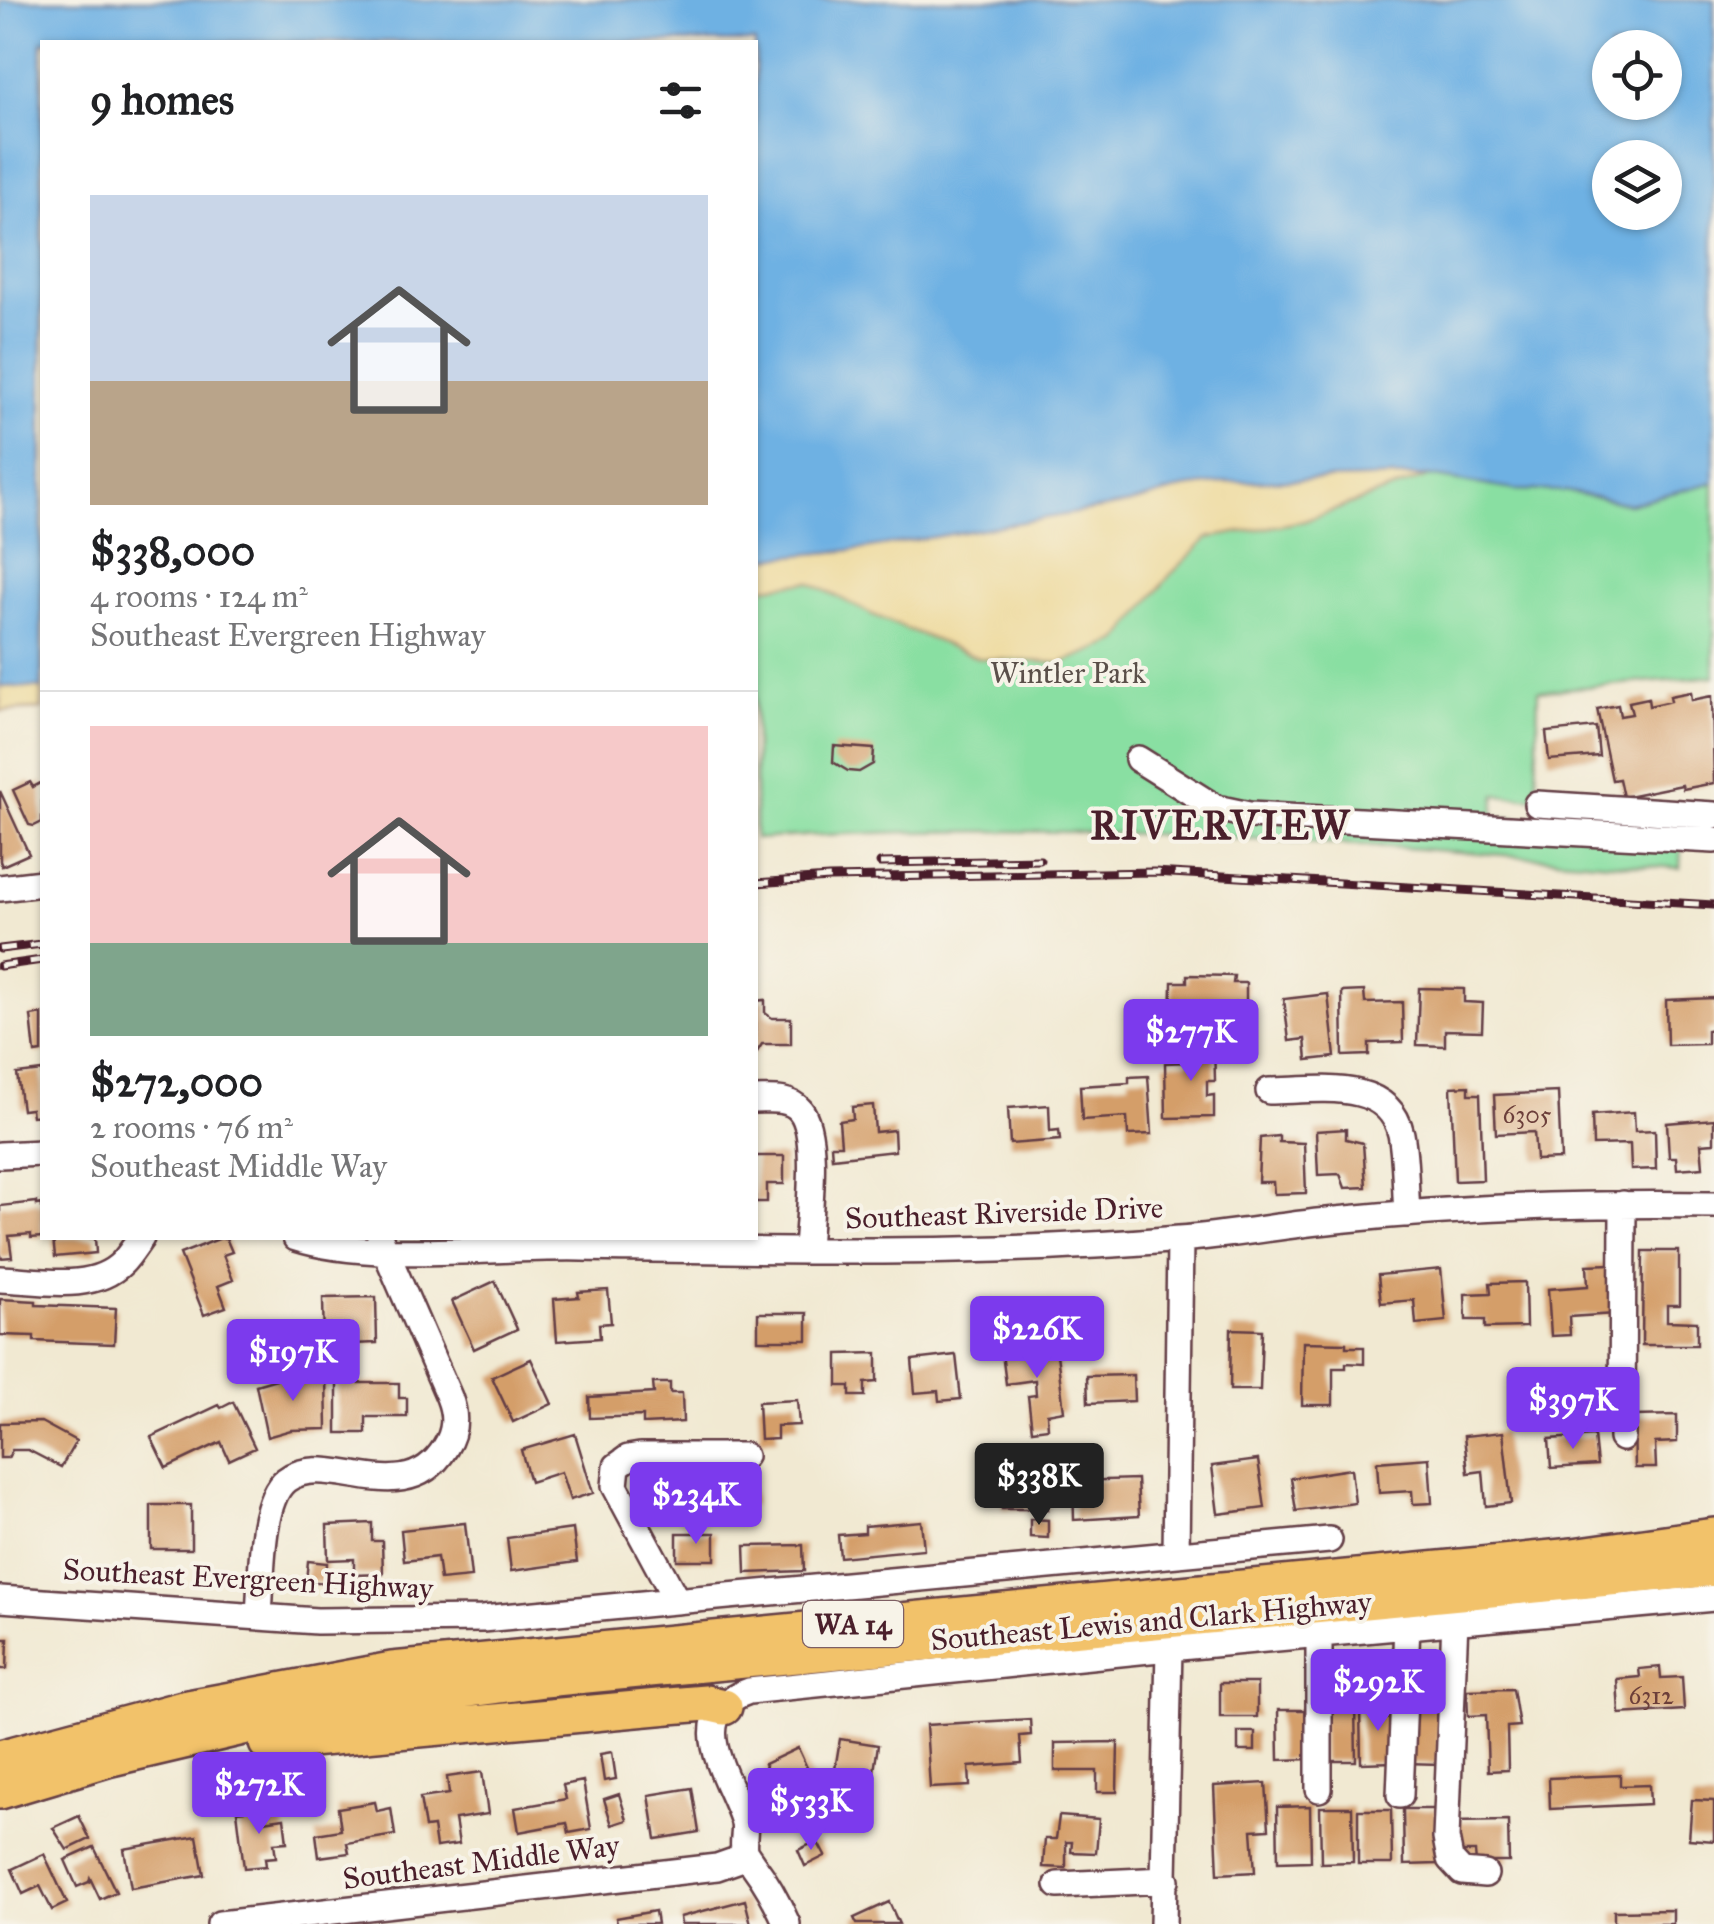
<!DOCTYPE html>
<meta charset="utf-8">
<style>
body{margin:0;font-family:"IM FELL Great Primer",serif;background:#f2f2f2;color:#202124;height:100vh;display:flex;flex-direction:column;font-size:38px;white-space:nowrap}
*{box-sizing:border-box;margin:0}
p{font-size:32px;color:#757577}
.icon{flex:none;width:55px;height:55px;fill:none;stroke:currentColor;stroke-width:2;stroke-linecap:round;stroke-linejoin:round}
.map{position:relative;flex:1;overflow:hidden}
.side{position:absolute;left:40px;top:40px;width:718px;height:1200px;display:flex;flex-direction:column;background:#fff;border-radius:0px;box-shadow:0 2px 8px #0004}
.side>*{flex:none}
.controls{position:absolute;left:1592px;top:30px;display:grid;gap:20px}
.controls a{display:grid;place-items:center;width:90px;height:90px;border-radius:50%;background:#fff;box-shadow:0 2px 8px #0004;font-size:50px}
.price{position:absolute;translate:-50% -85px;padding:0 22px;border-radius:10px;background:#7c3aed;color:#fff;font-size:32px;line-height:65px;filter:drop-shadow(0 2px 5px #0008)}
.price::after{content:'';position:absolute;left:50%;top:60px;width:30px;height:22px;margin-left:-15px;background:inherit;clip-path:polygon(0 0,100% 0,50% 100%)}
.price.active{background:#222;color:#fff}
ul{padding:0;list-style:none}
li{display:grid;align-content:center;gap:20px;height:530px;padding:0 50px}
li+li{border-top:2px solid #e0e0e0}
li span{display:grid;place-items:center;height:310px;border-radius:0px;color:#555}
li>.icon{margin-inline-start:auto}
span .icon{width:180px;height:180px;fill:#fffc;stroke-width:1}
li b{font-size:42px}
h2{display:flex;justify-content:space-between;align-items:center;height:120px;padding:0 50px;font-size:42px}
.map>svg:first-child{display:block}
.green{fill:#89dfa2;stroke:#6a7f66;stroke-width:2.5}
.sand{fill:#eeda9e;stroke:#9c7c64;stroke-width:2.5}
.water{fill:#6eb1e3;stroke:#5c6887;stroke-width:2.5;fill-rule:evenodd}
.building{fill:#d49e69}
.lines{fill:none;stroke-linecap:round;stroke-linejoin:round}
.minor-casing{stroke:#633d44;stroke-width:30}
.highway-casing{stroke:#633d44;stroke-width:40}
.minor{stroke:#fff;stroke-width:25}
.highway{stroke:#f2c26a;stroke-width:35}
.rail-casing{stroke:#4a1f2b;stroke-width:9}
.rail{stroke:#f7f3e8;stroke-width:5;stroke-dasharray:15;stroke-linecap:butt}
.labels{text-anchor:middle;stroke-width:8;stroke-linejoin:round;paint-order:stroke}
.number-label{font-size:25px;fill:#6c3f3a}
.shield{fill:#f7f3e8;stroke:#7e5f64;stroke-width:2.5}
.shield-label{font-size:28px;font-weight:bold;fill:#4a1f2b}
.park-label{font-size:30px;fill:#5a4f49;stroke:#f7f3e8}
.street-label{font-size:30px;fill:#4a1f2b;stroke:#f7f3e8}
.district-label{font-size:40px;font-weight:bold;letter-spacing:2.5px;fill:#4a1f2b;stroke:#f7f3e8}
</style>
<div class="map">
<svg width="1714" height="1924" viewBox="0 0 1714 1924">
<rect width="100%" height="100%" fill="#f7f3e8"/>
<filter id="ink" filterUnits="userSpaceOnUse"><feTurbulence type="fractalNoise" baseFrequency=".01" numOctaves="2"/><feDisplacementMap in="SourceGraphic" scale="20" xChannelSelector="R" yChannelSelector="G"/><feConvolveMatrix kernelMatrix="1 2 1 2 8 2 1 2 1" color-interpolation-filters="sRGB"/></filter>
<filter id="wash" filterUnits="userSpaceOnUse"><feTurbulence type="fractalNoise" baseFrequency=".0048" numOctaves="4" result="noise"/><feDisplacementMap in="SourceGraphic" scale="40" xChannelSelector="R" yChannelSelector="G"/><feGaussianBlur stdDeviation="2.25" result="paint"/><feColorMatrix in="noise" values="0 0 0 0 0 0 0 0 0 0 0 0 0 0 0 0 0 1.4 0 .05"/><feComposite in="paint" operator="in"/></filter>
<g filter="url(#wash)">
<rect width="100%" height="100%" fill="#f1e9d2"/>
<path class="green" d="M1429 476 1515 490 1565 491 1629 504 1714 482V676L1538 691 1536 798 1496 795 1493 817 1682 829 1680 868C1371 846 1064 817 755 839V559L863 549 1304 521Z"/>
<path class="sand" d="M1429 476 1304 521 1208 538 1170 575 1118 641 1061 663 978 658 873 615 809 582 755 588V559L863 549 1128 504 1183 488 1229 482Z
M0 686 42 688V709L0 711Z"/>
<path class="water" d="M0 0H1714V482L1629 504 1565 491 1515 490 1429 476 1229 482 1183 488 1128 504 863 549 755 559V42H42V688L0 686ZM1610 48H1665V102H1610ZM1610 158H1665V212H1610Z"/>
<g id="blocks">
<path class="building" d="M1691 692 1692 700 1712 696 1714 783 1683 789 1682 785 1623 797 1619 779 1612 780 1597 709 1618 705 1620 716 1632 714 1629 702 1648 698 1649 706 1671 701 1670 696Z
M1596 727 1599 756 1549 760 1546 732Z
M834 746 874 749 873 764 859 772 848 771 833 762Z
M30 782 33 787 42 782V822L34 826 29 825 13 790Z
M0 791 29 854 2 866 0 861Z
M1187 975 1234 976 1233 983H1246V1003H1236V1013H1205V1031L1171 1030 1172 982H1187Z
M1419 988 1464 989V1002L1483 1003 1482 1031 1445 1030V1046L1417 1045Z
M1364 991 1365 1003 1402 1002 1403 1042 1369 1043V1055L1343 1056 1342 992Z
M1328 994 1335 1057 1307 1060 1305 1039 1289 1041 1284 999Z
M1714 998V1029L1707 1030V1044L1667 1045 1666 1000Z
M765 1000V1013L772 1018H791V1044H762L755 1055V1001Z
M42 1014V1052L35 1053 31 1016Z
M1214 1043 1215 1081H1207V1096L1214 1095V1117L1166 1118 1165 1063 1190 1062V1044Z
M42 1071V1115L32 1116 31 1109 22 1110 17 1074Z
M1148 1076 1152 1134 1128 1135 1127 1117 1082 1120 1080 1086 1129 1083V1077Z
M1469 1086V1094H1480L1483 1180 1455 1181 1451 1087Z
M1558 1092 1561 1159 1536 1160 1534 1132 1496 1134 1494 1095Z
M873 1105 875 1132 894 1130 895 1151 832 1158 831 1145H841L839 1121 853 1119 852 1107Z
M1049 1105 1050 1131 1059 1130 1060 1140 1010 1144 1008 1108Z
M1634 1112 1635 1131 1655 1130 1656 1169 1631 1170 1630 1144 1593 1145 1592 1115Z
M1714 1119V1143L1701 1144 1703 1167 1677 1169 1676 1157H1669L1667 1123Z
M1346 1129V1139L1363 1143 1366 1187 1345 1188 1340 1174 1318 1175 1316 1131Z
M1279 1136V1142L1304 1143 1306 1193 1274 1194 1273 1182H1258L1260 1138Z
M755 1156H784V1184H767V1202H755Z
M37 1202V1205L42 1204V1237L31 1238V1234L9 1236 12 1257 0 1258V1206Z
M53 1238H95L96 1253 55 1257Z
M221 1238H226L232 1252 223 1255 233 1280 218 1286 226 1307 204 1315 180 1254Z
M1643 1251H1679V1305H1667V1321L1697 1322V1345H1642Z
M1611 1264 1615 1314 1569 1317 1570 1335 1551 1336 1548 1289 1588 1286 1587 1265Z
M1441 1269 1446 1321 1416 1324 1414 1300 1381 1303 1378 1275Z
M495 1281 517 1329 474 1349 452 1301Z
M1525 1282 1526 1327 1485 1328V1320H1466L1465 1294 1491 1293 1490 1283Z
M608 1290 611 1323 599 1324 600 1338 557 1341 554 1299 579 1297 578 1292Z
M376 1297 377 1343 324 1345 323 1298Z
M0 1299 36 1301V1305L116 1308 114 1344 34 1341V1336L0 1335Z
M758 1313H807V1340H758Z
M1231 1329 1262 1330 1260 1390H1230Z
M1303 1342 1346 1343V1347H1364V1364L1346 1363V1368H1333V1405H1302Z
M1056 1346 1064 1411 1047 1414 1048 1428 1032 1430 1028 1396 1036 1395 1035 1380 1006 1384 1002 1353Z
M877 1353V1382L865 1383V1396H850V1386H838V1354Z
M956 1355 961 1399 939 1401 938 1391 915 1393 912 1360Z
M531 1359 552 1404 513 1422 492 1377Z
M1133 1375 1134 1401 1088 1403 1087 1376Z
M326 1377 327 1429 291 1430 267 1437 256 1385 280 1378Z
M337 1383H399V1398H407V1417H366V1433H337Z
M653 1383H670V1393H682L683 1422 643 1424V1416L590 1418 589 1397 654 1393Z
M797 1400 799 1425 777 1426V1439L760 1440 758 1402Z
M233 1402 255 1448 229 1460 221 1442 166 1468 151 1437 219 1405 221 1408Z
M1677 1415V1442L1655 1443 1656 1468H1635L1634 1416Z
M41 1422 76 1441 61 1467 28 1450H12L8 1458H0V1423Z
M1503 1432 1511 1503 1486 1506 1483 1471 1468 1473 1464 1436Z
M575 1434 593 1493 570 1500 561 1472 530 1482 521 1450Z
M1594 1436 1597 1465 1551 1468 1549 1439Z
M1429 1458 1432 1503 1413 1504 1412 1491 1379 1493 1377 1462Z
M1258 1460 1265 1508 1218 1514 1212 1466Z
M1351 1469 1355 1503 1296 1511 1291 1478Z
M669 1478 680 1501 657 1512 646 1489Z
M1137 1479 1139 1516 1074 1520 1073 1481Z
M1002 1480H1048V1509H1002Z
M752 1488 754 1505 741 1506 739 1490Z
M151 1505H191V1549H151Z
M1030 1519 1048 1520V1538L1030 1537Z
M921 1521 924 1549 840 1557 838 1535 865 1533V1526Z
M372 1523V1541H382L383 1574 354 1575V1559L328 1560 327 1525Z
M465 1523 471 1577 440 1580 437 1557 404 1561 401 1530Z
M573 1529 577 1562 511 1571 507 1538Z
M677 1533H715V1560H677Z
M803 1545 804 1571 746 1573 745 1546Z
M308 1561 327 1563 326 1583 306 1581Z
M0 1639H8L7 1669H0Z
M1660 1667 1661 1678 1682 1677 1684 1710 1619 1714 1617 1679 1640 1677 1639 1669Z
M1220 1683H1257V1717H1220Z
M1513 1689 1519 1726 1507 1727 1508 1770 1488 1771 1486 1715 1468 1716 1467 1690Z
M1321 1705H1355L1356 1761H1323Z
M1407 1705 1439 1706V1764L1406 1763Z
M1394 1706 1395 1762 1361 1763 1360 1707Z
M1278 1710H1312V1759L1279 1760Z
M1030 1719 1031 1735 1020 1736 1022 1763 969 1767 970 1786 930 1788 926 1725Z
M1238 1732H1255V1751H1238Z
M840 1739 878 1745 868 1811 841 1807 843 1796 831 1794Z
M1118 1742 1117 1792H1097V1771H1055V1743Z
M798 1748 831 1820 816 1827 809 1812 802 1815 794 1798 774 1808 759 1774 767 1770 764 1764Z
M612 1752 616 1779 604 1781 600 1754Z
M482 1772 488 1814 455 1819 459 1844 436 1847 433 1827 425 1828 420 1798 449 1794 447 1777Z
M1620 1775V1786L1649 1785 1650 1804 1550 1809 1549 1778Z
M583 1781 591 1829 569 1833 567 1823 519 1832 515 1808 566 1799 563 1785Z
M1266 1783 1269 1829 1252 1830 1255 1872 1218 1874 1214 1786Z
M692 1788 699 1832 656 1839 649 1795Z
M619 1794 627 1820 612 1825 604 1799Z
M1692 1800 1714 1801V1841L1689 1839Z
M375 1802 377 1811 391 1808 395 1835 347 1843 349 1853 319 1857 316 1834 341 1830 338 1808Z
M1310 1806 1311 1861 1278 1862 1277 1807Z
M1320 1807H1352L1353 1862 1321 1863Z
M262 1808 264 1821 284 1818 287 1842 274 1843 276 1857 265 1858 266 1866 244 1868 237 1811Z
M1403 1809H1437L1438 1864 1404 1865Z
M1358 1810H1391L1392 1864H1358Z
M79 1816 90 1839 67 1850 53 1828Z
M1059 1816 1099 1819 1096 1853 1071 1852 1072 1842H1066V1868L1043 1867 1045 1839H1056Z
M1508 1821 1509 1862H1476L1475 1852H1452V1822Z
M197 1836 204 1875 131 1888 124 1849Z
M817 1841 825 1856 805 1866 798 1850Z
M94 1847 116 1892 100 1899 90 1878 89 1882 77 1887 65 1860Z
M44 1854 67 1903 52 1910 40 1886 23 1894 12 1869Z
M745 1900 751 1924H681L680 1917Z
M889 1902 899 1924H857L854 1918Z
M1673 1910V1924H1614V1911Z
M655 1911 657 1924H617L616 1918Z"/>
</g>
</g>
<g filter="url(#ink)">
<use href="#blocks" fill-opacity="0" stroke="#633d44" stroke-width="2.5"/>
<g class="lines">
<g class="minor-casing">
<path id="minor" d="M1138 759 1216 808 1249 815 1714 840
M1537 804 1714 815
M0 888 42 883
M1269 1091C1313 1091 1388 1076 1401 1134 1406 1160 1405 1188 1407 1214
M755 1100C770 1100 789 1097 800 1110 820 1133 808 1220 807 1251
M0 1155 42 1153
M296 1238C372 1263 498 1246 582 1248 780 1251 981 1256 1179 1239 1231 1235 1284 1225 1336 1220 1462 1207 1588 1203 1714 1205
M0 1279C38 1280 92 1293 122 1263 129 1256 135 1246 141 1238
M1622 1438 1623 1204
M1176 1553 1180 1239
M0 1599 317 1621 482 1619 1329 1540
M677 1601 615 1486 617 1466 628 1458 640 1456H744
M259 1614C262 1581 259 1501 286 1480 327 1448 404 1514 445 1448 456 1431 456 1415 449 1397L380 1238
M1455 1620 1446 1838 1450 1859 1462 1872 1485 1874
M1319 1633V1789
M1400 1795 1407 1625
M1058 1885 1166 1880
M220 1924 717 1867 737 1860 744 1851
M787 1924C777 1901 767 1883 752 1863 750 1860 744 1852 744 1850 742 1839 747 1830 743 1819 729 1777 681 1714 749 1691L1169 1648 1714 1598
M1163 1924 1169 1648"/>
</g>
<g class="highway-casing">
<path id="highway" d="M267 1743 669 1706 706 1703 724 1707
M0 1758 183 1709 392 1670 1573 1556 1714 1536
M0 1791 107 1759 277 1719 402 1698 544 1679 1714 1568"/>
</g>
<use href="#minor" class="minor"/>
<use href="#highway" class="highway"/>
<g class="rail-casing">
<path id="rail" d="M880 863 1040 860
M755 883 829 878 1154 872 1714 905
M0 949 42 944
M0 966 42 960"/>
</g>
<use href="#rail" class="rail"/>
</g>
</g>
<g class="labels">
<g class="number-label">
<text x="1527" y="1123">6305</text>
<text x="1651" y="1704">6312</text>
</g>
<rect class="shield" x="803" y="1601" width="100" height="46" rx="8"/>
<g class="shield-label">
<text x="853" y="1634">WA 14</text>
</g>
<g class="park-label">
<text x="1068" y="683">Wintler Park</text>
</g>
<g class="street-label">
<text transform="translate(1004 1213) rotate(-2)" y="10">Southeast Riverside Drive</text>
<text transform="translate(248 1579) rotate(3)" y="10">Southeast Evergreen Highway</text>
<text transform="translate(1151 1621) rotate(-5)" y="10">Southeast Lewis and Clark Highway</text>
<text transform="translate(481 1862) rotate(-7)" y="10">Southeast Middle Way</text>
</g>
<g class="district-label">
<text x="1221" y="839">RIVERVIEW</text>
</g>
</g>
</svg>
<div class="controls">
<a><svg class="icon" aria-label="locate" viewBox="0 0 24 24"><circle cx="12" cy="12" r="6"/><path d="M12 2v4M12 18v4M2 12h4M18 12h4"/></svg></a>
<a><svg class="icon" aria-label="layers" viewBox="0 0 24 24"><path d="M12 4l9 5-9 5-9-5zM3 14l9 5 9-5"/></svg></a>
</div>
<b class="price" style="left:1191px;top:1084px">$277K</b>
<b class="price" style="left:1037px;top:1381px">$226K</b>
<b class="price" style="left:293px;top:1404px">$197K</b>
<b class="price" style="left:1573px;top:1452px">$397K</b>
<b class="price active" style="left:1039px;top:1528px">$338K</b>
<b class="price" style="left:696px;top:1547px">$234K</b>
<b class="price" style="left:1378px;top:1734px">$292K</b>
<b class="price" style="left:259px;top:1837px">$272K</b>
<b class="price" style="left:811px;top:1853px">$533K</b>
<section class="side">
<h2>9 homes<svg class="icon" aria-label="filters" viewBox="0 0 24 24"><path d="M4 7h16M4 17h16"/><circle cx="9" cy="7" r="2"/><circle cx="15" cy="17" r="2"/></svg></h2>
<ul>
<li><span style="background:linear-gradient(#c9d6e8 60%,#b9a48a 0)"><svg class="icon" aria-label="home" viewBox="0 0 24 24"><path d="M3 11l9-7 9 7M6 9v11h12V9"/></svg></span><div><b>$338,000</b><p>4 rooms · 124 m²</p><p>Southeast Evergreen Highway</p></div></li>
<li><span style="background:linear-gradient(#f6c9c9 70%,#7fa58c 0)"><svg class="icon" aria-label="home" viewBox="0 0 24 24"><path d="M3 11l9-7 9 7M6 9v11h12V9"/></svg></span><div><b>$272,000</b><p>2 rooms · 76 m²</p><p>Southeast Middle Way</p></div></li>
</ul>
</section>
</div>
